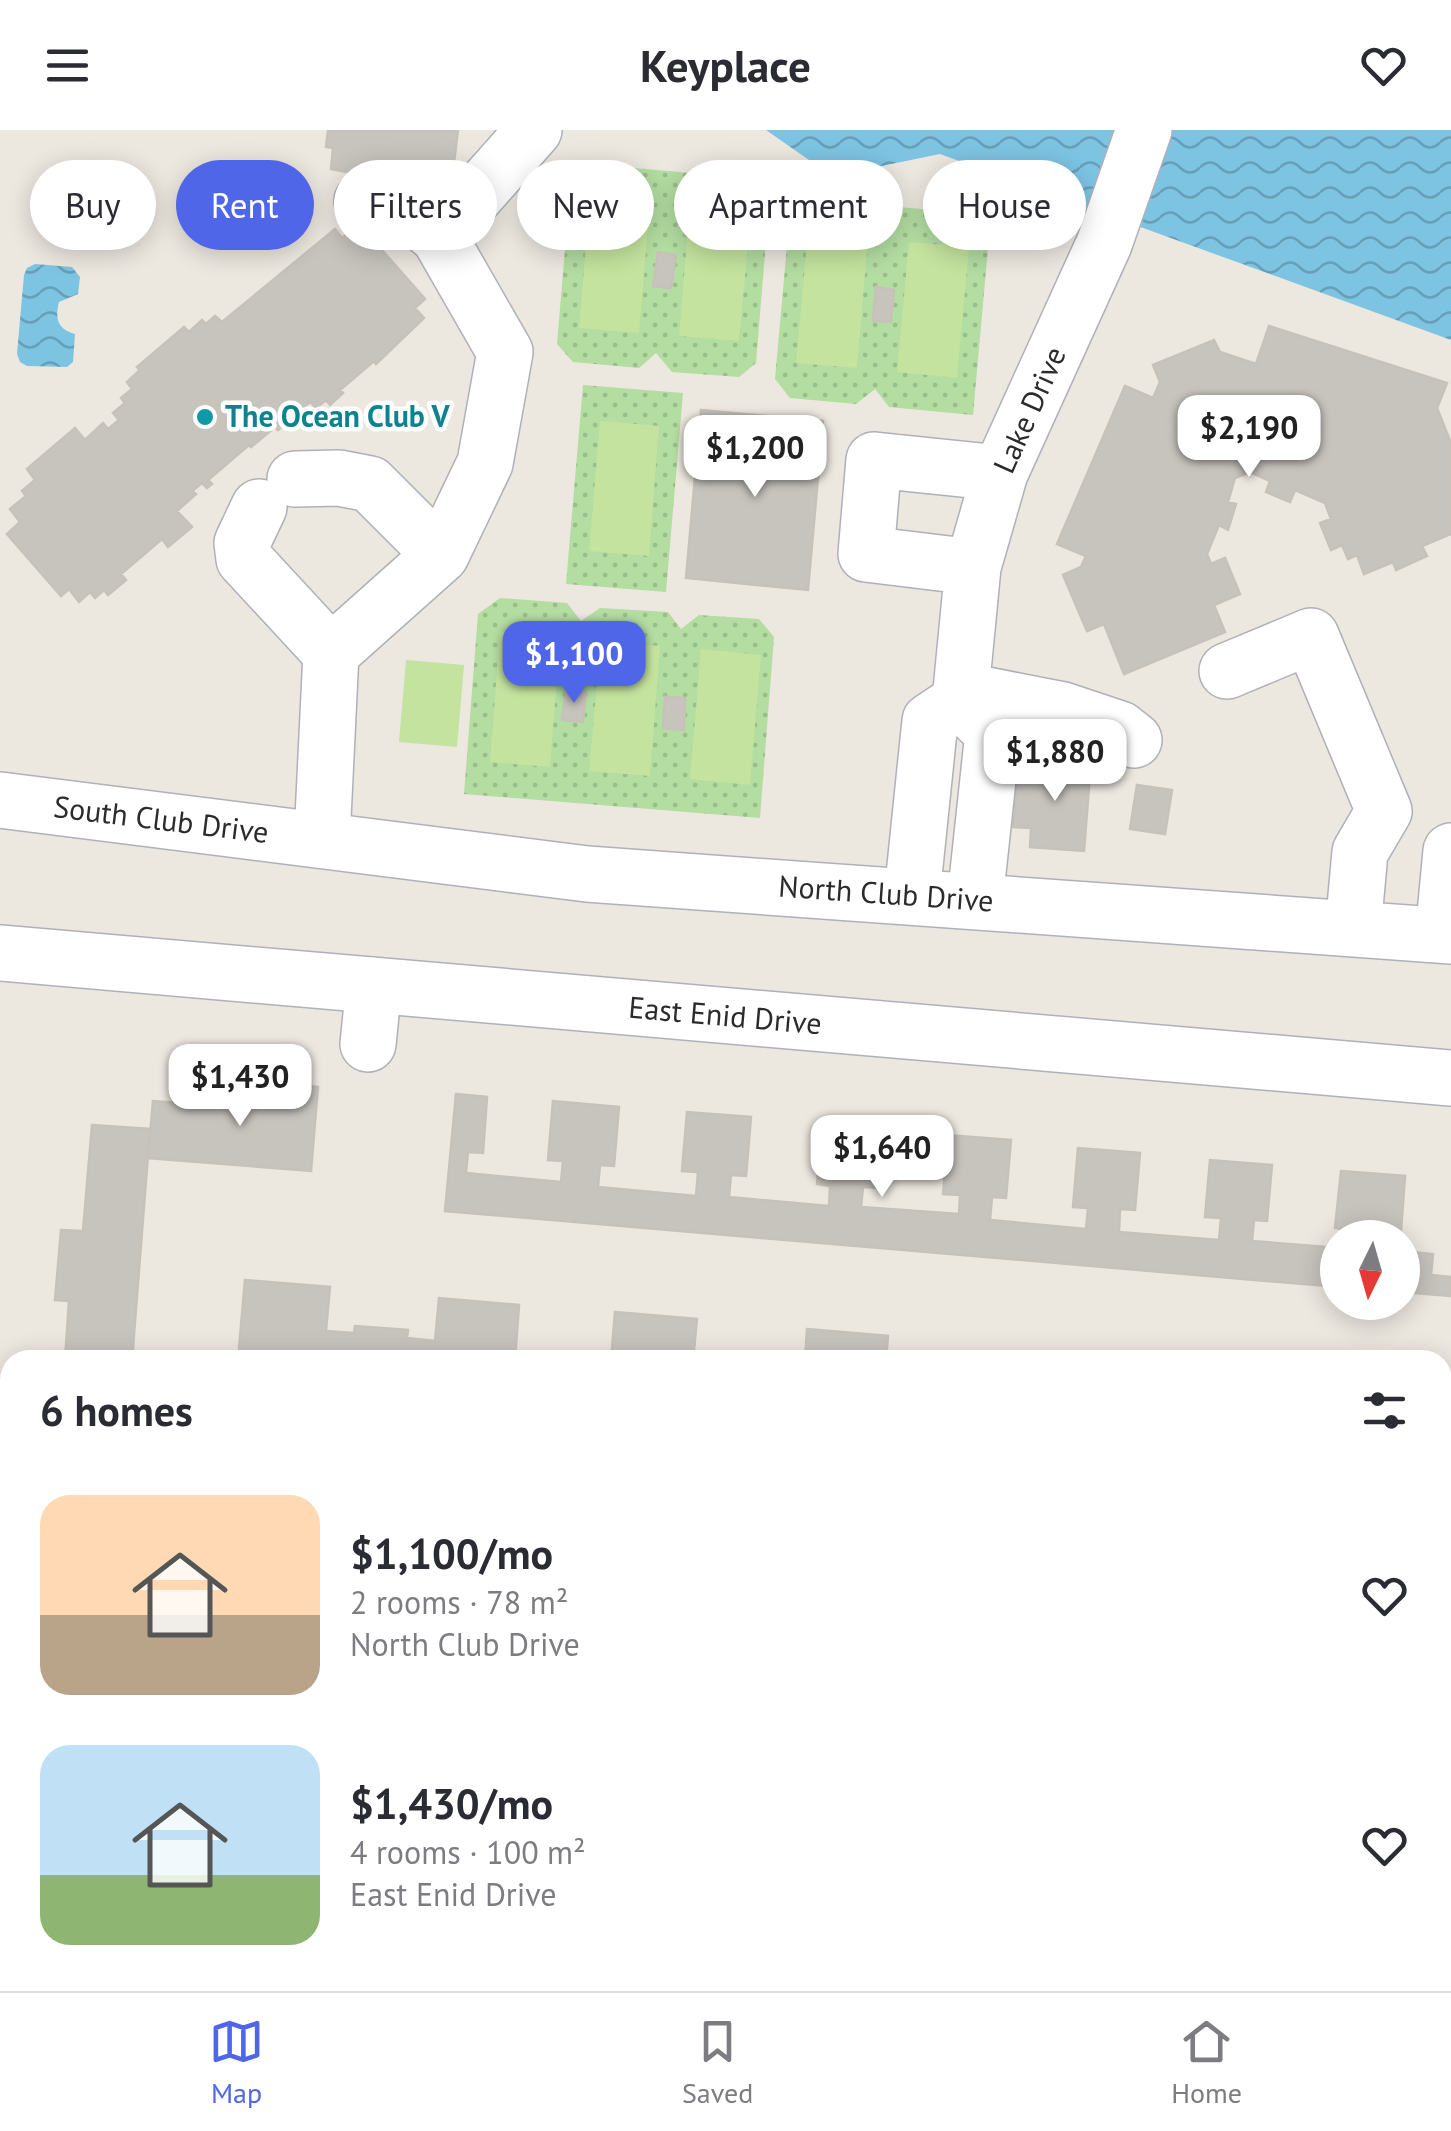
<!DOCTYPE html>
<meta charset="utf-8">
<style>
body{margin:0;font-family:"PT Sans",sans-serif;background:#f2f2f3;color:#2b2b33;height:100vh;display:flex;flex-direction:column;font-size:38px;white-space:nowrap}
*{box-sizing:border-box;margin:0}
p{font-size:32px;color:#7c7c81}
.icon{flex:none;width:55px;height:55px;fill:none;stroke:currentColor;stroke-width:2;stroke-linecap:round;stroke-linejoin:round}
.map{position:relative;flex:1;overflow:hidden}
.side{position:absolute;left:0px;top:1220px;width:1452px;height:642px;display:flex;flex-direction:column;background:#fff;border-radius:30px 30px 0 0;box-shadow:0 5px 25px #0003}
.side>*{flex:none}
.guide{position:absolute;left:30px;top:30px;width:1392px;height:90px;display:flex;gap:20px}
.needle{width:65px;rotate:185deg}
.controls{position:absolute;left:1320px;top:1090px;display:grid;gap:20px}
.controls a{display:grid;place-items:center;width:100px;height:100px;border-radius:50%;background:#fff;box-shadow:0 5px 25px #0003;font-size:50px}
.price{position:absolute;translate:-50% -85px;padding:0 22px;border-radius:20px;background:#fff;color:#222;font-size:32px;line-height:65px;filter:drop-shadow(0 2px 5px #0008)}
.price::after{content:'';position:absolute;left:50%;top:60px;width:30px;height:22px;margin-left:-15px;background:inherit;clip-path:polygon(0 0,100% 0,50% 100%)}
.price.selected{background:#5066e8;color:#fff}
ul{padding:0;list-style:none}
li{display:flex;align-items:center;gap:30px;height:250px;padding:0 40px}
li span{display:grid;place-items:center;flex:none;width:280px;height:200px;border-radius:30px;color:#555}
li>.icon{margin-inline-start:auto}
span .icon{width:120px;height:120px;fill:#fffc;stroke-width:1}
li b{font-size:42px}
h2{display:flex;justify-content:space-between;align-items:center;height:120px;padding:0 40px;font-size:42px}
.pill{padding:0 35px;border-radius:45px;background:#fff;box-shadow:0 5px 25px #0003;font-size:35px;line-height:90px}
.pill.selected{background:#5066e8;color:#fff}
header{display:flex;justify-content:space-between;align-items:center;height:130px;padding:0 40px;background:#fff;font-size:45px;font-weight:800}
.tab-bar{display:flex;justify-content:space-around;align-items:center;height:140px;border-top:2px solid #e1e1e2;background:#fff;font-size:28px;color:#7c7c81}
.tab-bar a{display:grid;justify-items:center;gap:5px}
.tab-bar .selected{color:#5066e8}
.map>svg:first-child{display:block}
.park{fill:url(#park-dots)}
.pitch{fill:#c3e39e}
.water{fill:url(#water-waves)}
.building{fill:#c7c4be;stroke:#c7c2b9;stroke-width:2.5}
.lines{fill:none;stroke-linecap:round;stroke-linejoin:round}
.minor-casing{stroke:#afb1ba;stroke-width:58}
.minor{stroke:#fff;stroke-width:55}
.culture-dot{fill:#0f9aa8;stroke:#fff;stroke-width:4}
.labels{text-anchor:middle;stroke-width:9;stroke-linejoin:round;paint-order:stroke}
.street-label{font-size:30px;fill:#2b2b2b;stroke:#fff}
.culture-label{font-size:30px;font-weight:bold;fill:#0d838f;stroke:#fff;text-anchor:start}
</style>
<header><svg class="icon" aria-label="menu" viewBox="0 0 24 24"><path d="M4 6h16M4 12h16M4 18h16"/></svg>Keyplace<svg class="icon" aria-label="heart" viewBox="0 0 24 24"><path d="M12 20l-8-8c-3-5 5-10 8-4 3-6 11-1 8 4z"/></svg></header>
<div class="map">
<svg width="1451" height="1861" viewBox="0 0 1451 1861">
<defs>
<pattern id="park-dots" width="8" height="8" patternUnits="userSpaceOnUse" patternTransform="scale(2.5)"><rect width="8" height="8" fill="#b3dda1"/><path d="M2 2h.1M6 6h.1" fill="none" stroke="#9abe8b" stroke-width="1.8" stroke-linecap="round"/></pattern>
<pattern id="water-waves" width="16" height="10" patternUnits="userSpaceOnUse" patternTransform="scale(2.5)"><rect width="16" height="10" fill="#7dc4e3"/><path d="M0 5q4-4 8 0t8 0" fill="none" stroke="#679fb8"/></pattern>
</defs>
<rect width="100%" height="100%" fill="#ece7df"/>
<path class="park" d="M589 34 771 50 756 233 739 247 672 242 656 223 639 238 573 232 557 214 571 48Z
M807 69 991 85 973 285 889 277 875 259 856 274 790 268 775 249 790 82Z
M583 255 683 263 666 462 566 454Z
M500 468 567 473 581 491 600 478 668 482 681 499 699 485 759 489 774 507 760 688 464 664 478 484Z"/>
<path class="pitch" d="M590 68 650 73 639 203 579 198Z
M690 76 751 82 739 211 679 206Z
M808 102 868 108 857 238 796 233Z
M909 112 969 117 957 248 897 242Z
M600 291 659 296 649 426 589 421Z
M500 502 560 507 550 637 490 632Z
M601 511 660 516 650 646 589 641Z
M701 519 761 525 750 655 690 649Z
M406 530 464 535 457 617 399 612Z"/>
<path class="water" d="M766 0H1451V210L940 24 862 40 809 30Z
M35 134 72 137 80 147 78 164 59 172C55 189 57 199 75 204L73 232 67 237 27 236 20 232 17 224 24 145 27 138Z"/>
<path class="building" d="M328 0H458L453 41H447L446 54 428 53V60L368 54V46L331 39 333 18 326 17Z
M354 98 369 115 374 111 425 169 415 178 424 188 376 234 374 231 340 260 343 263 330 275 326 270 316 278 310 272 278 300 275 297 251 317 249 315 208 350 212 354 207 358 202 353 192 361 196 364 177 381 192 397 168 417 162 409 121 444 126 450 108 465 104 460 95 468 90 462 79 472 69 459 61 466 7 404 20 392 10 379 26 366 22 361 35 350 27 339 75 298 85 310 103 293 108 299 119 290 113 283 125 273 121 268 132 259 127 252 140 240 137 237 184 197 189 202 202 190 206 194 215 186 222 192 335 99 342 108Z
M658 122 676 125 671 158 653 156Z
M876 157 894 160 891 192 873 191Z
M1269 196 1447 253 1437 278 1451 313V404L1422 416 1427 426 1396 440 1393 432 1364 444 1357 425 1348 429 1342 415 1331 420 1320 393 1331 389 1325 373 1295 360 1290 372 1266 362 1270 351 1250 342 1235 348 1228 372 1236 374 1228 400 1219 395 1207 424 1211 434 1225 428 1240 464 1214 475 1225 502 1124 544 1104 494 1087 501 1063 445 1081 437 1086 426 1057 414 1125 256 1153 268 1160 252 1153 235 1214 210 1220 222 1256 234Z
M701 280 823 291 808 460 686 448Z
M566 560 586 561 583 592 562 590Z
M665 567 685 568 684 600 663 598Z
M1036 628 1091 632 1084 721 1030 717 1031 698 1013 697 1018 645 1034 646Z
M1137 655 1172 660 1165 704 1130 699Z
M242 951 318 957 311 1041 148 1028 153 971 240 977Z
M456 964 487 967 483 1023 468 1022 466 1043 561 1052 563 1031 548 1030 553 971 619 977 614 1036 600 1035 598 1057 696 1066 698 1042 682 1041 687 982 751 987 746 1046 731 1045 729 1067 829 1076 830 1056 817 1054 822 995 884 1000 879 1058 863 1057 861 1077 959 1084 960 1065 943 1064 948 1005 1011 1010 1006 1068 992 1067 990 1090 1086 1099 1088 1078 1073 1077 1078 1018 1140 1023 1135 1080 1120 1079 1119 1102 1219 1110 1221 1088 1205 1087 1210 1030 1272 1035 1267 1091 1254 1090 1252 1111 1338 1118V1157L445 1081Z
M92 995 150 999 132 1230H65L69 1171 55 1170 61 1100 83 1101Z
M1341 1041 1405 1046 1401 1101 1385 1099 1384 1108H1347L1348 1100 1335 1098Z
M1402 1121 1433 1124 1431 1145 1451 1147V1166L1402 1162Z
M245 1150 330 1157 326 1201 354 1203 355 1196 408 1200 407 1208 435 1211 439 1168 519 1175 515 1230H238Z
M615 1182 697 1189 693 1230H611Z
M807 1199 888 1206 886 1230H805Z
M1442 1323 1449 1324 1445 1393H1442Z
M1442 1556 1451 1557V1646L1442 1645Z
M321 1852H362L361 1861 320 1860Z
M501 1852H687V1861H500Z
M754 1852H819V1855L872 1860 873 1852H938L937 1861H753Z
M1015 1852H1315L1376 1858V1852H1437V1861H1015Z"/>
<g class="lines">
<g class="minor-casing">
<path id="minor" d="M362 71 413 85 439 107
M295 349 339 348 370 354 441 425
M259 377 242 413 244 429 331 523
M973 437 866 424 874 330 1000 343
M1227 541 1311 506 1384 681 1360 722 1353 799
M961 560 1063 580 1120 599 1134 610
M960 571 973 437 1000 343 1104 114 1144 0
M960 571 993 603 975 770
M0 670 587 744 1451 806
M322 709 331 523 441 425 485 333 505 222 439 107 534 0
M912 765 930 591 960 571
M1443 805 1451 721
M0 823 1451 948
M368 914 374 855
M0 1354 10 1355
M1442 1477 1451 1478
M52 1861 53 1854
M487 1861V1852
M711 1861 712 1852
M996 1861 997 1852"/>
</g>
<use href="#minor" class="minor"/>
</g>
<circle class="culture-dot" cx="205" cy="287" r="10"/>
<g class="labels">
<g class="street-label">
<text transform="translate(1030 280) rotate(-66)" y="10">Lake Drive</text>
<text transform="translate(161 690) rotate(7)" y="10">South Club Drive</text>
<text transform="translate(886 764) rotate(4)" y="10">North Club Drive</text>
<text transform="translate(725 886) rotate(5)" y="10">East Enid Drive</text>
</g>
<g class="culture-label">
<text x="225" y="297">The Ocean Club V</text>
</g>
</g>
</svg>
<div class="controls">
<a><svg class="needle" viewBox="-14 -14 28 28"><path d="M0-13l5 13h-10z" fill="#e53935"/><path d="M0 13l5-13h-10z" fill="#7c7c81"/></svg></a>
</div>
<b class="price" style="left:1249px;top:350px">$2,190</b>
<b class="price" style="left:755px;top:370px">$1,200</b>
<b class="price selected" style="left:574px;top:576px">$1,100</b>
<b class="price" style="left:1055px;top:674px">$1,880</b>
<b class="price" style="left:240px;top:999px">$1,430</b>
<b class="price" style="left:882px;top:1070px">$1,640</b>
<div class="guide">
<a class="pill">Buy</a>
<a class="pill selected">Rent</a>
<a class="pill">Filters</a>
<a class="pill">New</a>
<a class="pill">Apartment</a>
<a class="pill">House</a>
</div>
<section class="side">
<h2>6 homes<svg class="icon" aria-label="filters" viewBox="0 0 24 24"><path d="M4 7h16M4 17h16"/><circle cx="9" cy="7" r="2"/><circle cx="15" cy="17" r="2"/></svg></h2>
<ul>
<li><span style="background:linear-gradient(#ffd9b3 60%,#b9a48a 0)"><svg class="icon" aria-label="home" viewBox="0 0 24 24"><path d="M3 11l9-7 9 7M6 9v11h12V9"/></svg></span><div><b>$1,100/mo</b><p>2 rooms · 78 m²</p><p>North Club Drive</p></div><svg class="icon" aria-label="heart" viewBox="0 0 24 24"><path d="M12 20l-8-8c-3-5 5-10 8-4 3-6 11-1 8 4z"/></svg></li>
<li><span style="background:linear-gradient(#bfe0f5 65%,#8fb573 0)"><svg class="icon" aria-label="home" viewBox="0 0 24 24"><path d="M3 11l9-7 9 7M6 9v11h12V9"/></svg></span><div><b>$1,430/mo</b><p>4 rooms · 100 m²</p><p>East Enid Drive</p></div><svg class="icon" aria-label="heart" viewBox="0 0 24 24"><path d="M12 20l-8-8c-3-5 5-10 8-4 3-6 11-1 8 4z"/></svg></li>
</ul>
</section>
</div>
<nav class="tab-bar">
<a class="selected"><svg class="icon" aria-label="map" viewBox="0 0 24 24"><path d="M3 6l6-2 6 2 6-2v14l-6 2-6-2-6 2zM9 4v14M15 6v14"/></svg>Map</a>
<a><svg class="icon" aria-label="saved" viewBox="0 0 24 24"><path d="M7 4h10v16l-5-4-5 4z"/></svg>Saved</a>
<a><svg class="icon" aria-label="home" viewBox="0 0 24 24"><path d="M3 11l9-7 9 7M6 9v11h12V9"/></svg>Home</a>
</nav>
